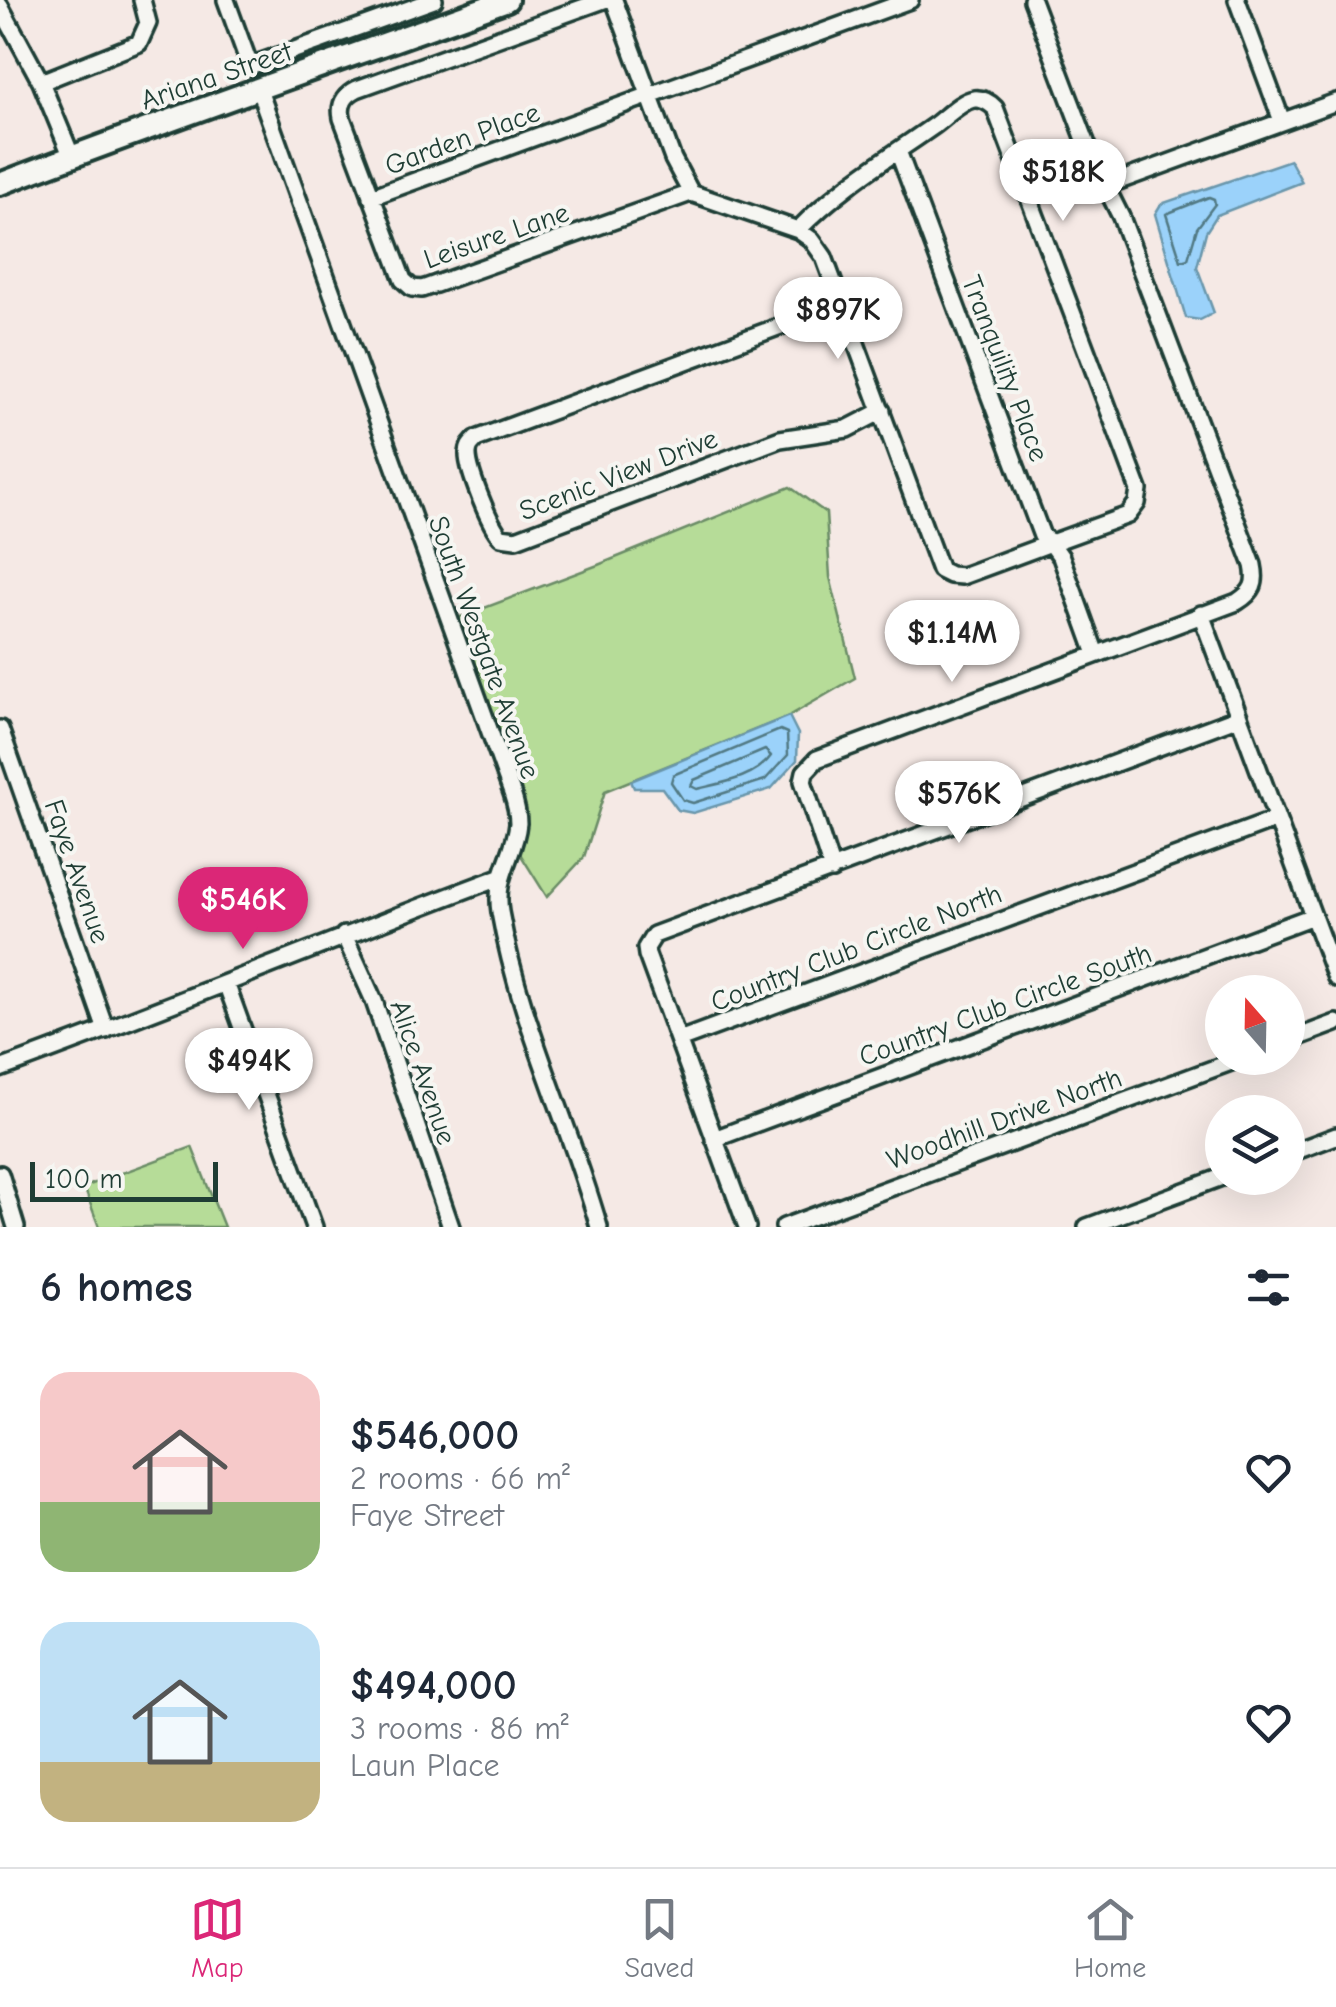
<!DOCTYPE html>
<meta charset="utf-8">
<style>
body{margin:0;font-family:"Comic Neue",sans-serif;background:#f2f2f3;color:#1f2937;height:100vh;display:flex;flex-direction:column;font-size:38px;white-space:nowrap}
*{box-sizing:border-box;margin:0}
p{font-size:32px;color:#747a83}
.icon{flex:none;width:55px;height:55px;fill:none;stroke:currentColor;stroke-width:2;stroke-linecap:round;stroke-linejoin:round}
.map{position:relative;height:1227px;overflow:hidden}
.sheet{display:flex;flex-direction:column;background:#fff;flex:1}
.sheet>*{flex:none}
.needle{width:65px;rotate:340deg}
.controls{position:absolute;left:1205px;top:975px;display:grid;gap:20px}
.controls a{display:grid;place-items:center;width:100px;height:100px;border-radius:50%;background:#fff;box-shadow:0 10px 40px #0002;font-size:50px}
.scale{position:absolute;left:30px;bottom:25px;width:188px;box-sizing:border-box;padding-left:10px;border:5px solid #1f3d34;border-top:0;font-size:28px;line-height:35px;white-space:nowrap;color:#1f3d34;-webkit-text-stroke:8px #f6f6f2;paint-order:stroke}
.price{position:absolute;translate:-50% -85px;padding:0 22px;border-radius:35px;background:#fff;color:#222;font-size:32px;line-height:65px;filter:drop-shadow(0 2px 5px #0008)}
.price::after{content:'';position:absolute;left:50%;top:60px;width:30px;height:22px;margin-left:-15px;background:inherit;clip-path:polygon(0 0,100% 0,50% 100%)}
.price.active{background:#db2777;color:#fff}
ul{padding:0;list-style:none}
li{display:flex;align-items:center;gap:30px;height:250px;padding:0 40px}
li span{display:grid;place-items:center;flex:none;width:280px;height:200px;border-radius:30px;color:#555}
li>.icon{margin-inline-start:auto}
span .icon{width:120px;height:120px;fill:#fffc;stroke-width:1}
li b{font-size:42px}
h2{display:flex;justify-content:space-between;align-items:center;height:120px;padding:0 40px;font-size:42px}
.dock{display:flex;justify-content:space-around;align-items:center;height:140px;border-top:2px solid #e0e1e3;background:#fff;font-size:28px;color:#747a83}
.dock a{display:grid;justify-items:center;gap:5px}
.dock .active{color:#db2777}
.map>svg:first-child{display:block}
.green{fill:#b6dc98;stroke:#6a8c66;stroke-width:2.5}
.water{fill:#9bd2fa;stroke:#6996ab;stroke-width:2.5}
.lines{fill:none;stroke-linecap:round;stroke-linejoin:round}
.shore{stroke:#517983;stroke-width:2.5}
.minor-casing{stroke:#1f3d34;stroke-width:22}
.tertiary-casing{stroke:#1f3d34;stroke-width:28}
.minor{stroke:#f6f6f2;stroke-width:15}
.tertiary{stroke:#f6f6f2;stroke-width:20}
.labels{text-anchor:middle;stroke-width:8;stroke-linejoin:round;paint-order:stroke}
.street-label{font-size:28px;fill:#1f3d34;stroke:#f6f6f2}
</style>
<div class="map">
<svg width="1336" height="1227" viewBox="0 0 1336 1227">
<rect width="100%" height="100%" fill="#f5e9e5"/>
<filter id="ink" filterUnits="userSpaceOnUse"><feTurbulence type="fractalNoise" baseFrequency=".01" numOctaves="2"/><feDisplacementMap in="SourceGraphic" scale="20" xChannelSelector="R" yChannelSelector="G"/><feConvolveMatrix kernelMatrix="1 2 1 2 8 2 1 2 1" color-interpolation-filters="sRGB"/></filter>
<g filter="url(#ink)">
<path class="green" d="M790 487 826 513 830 577 855 678 789 716 605 791 584 857 547 897 517 849 520 844 455 619 598 565Z
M192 1147 224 1227H99L84 1187Z"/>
<path class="water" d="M1290 160 1302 182 1217 215 1206 232 1197 267 1214 313 1200 320 1186 318 1155 214 1161 204Z
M789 716 798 734 797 760 771 789 693 813 678 810 662 788H634L631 781Z"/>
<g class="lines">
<path class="shore" d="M1209 197 1214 199 1215 204 1197 228 1188 259 1181 261 1166 214Z
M780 730 787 733 788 755 765 780 693 803 683 800 671 782 673 775Z
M765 750 771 756C755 778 722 783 697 789L691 786 694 780Z"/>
<g class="minor-casing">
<path id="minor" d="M226 0 250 66 434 0
M604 0 357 89C345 95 339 104 342 118L403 280 412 288 422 289 691 193
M614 0 673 159 691 193 798 230 812 240 824 257 940 570 950 575 962 576 1051 543 1061 557 1096 654
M1237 0 1282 121
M0 6 41 82 71 155
M41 82 139 43 148 23 142 0
M259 90 512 793C515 802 518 813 518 823 515 856 494 875 500 912 519 1021 569 1121 599 1227
M1108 185 1336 102
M371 197 910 0
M798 230C837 189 888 158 935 125 946 117 961 101 974 99 983 98 989 102 995 108L1139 490 1137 503 1128 515 1051 543 1042 536 898 151
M840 304 476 439C471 445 469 445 468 453 467 469 490 526 501 537L516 539 780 439 847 429 882 411
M1201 614 1336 978
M0 729 106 1030
M832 870 803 781 805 772 817 759 1237 602C1253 592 1257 584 1253 565L1121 217 1094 163 1032 0
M344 935 374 1001 451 1227
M226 983 314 1227
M679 1040 1277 819
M1288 1041 1336 1023
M0 1069C168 1008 333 939 500 877
M714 1139 1313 916
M1288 1154 1336 1136
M0 1174 16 1227
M747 1227 647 955 646 948 654 935 1239 717
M784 1227 1242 1058
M1087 1227 1222 1177"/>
</g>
<g class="tertiary-casing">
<path id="tertiary" d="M0 184C168 119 338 61 507 0"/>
</g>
<use href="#minor" class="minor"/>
<use href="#tertiary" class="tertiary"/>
</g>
</g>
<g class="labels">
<g class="street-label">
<text transform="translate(216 75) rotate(-19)" y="10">Ariana Street</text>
<text transform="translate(462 138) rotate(-20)" y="10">Garden Place</text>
<text transform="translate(496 235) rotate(-19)" y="10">Leisure Lane</text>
<text transform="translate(1006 368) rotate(69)" y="10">Tranquility Place</text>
<text transform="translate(618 474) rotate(-21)" y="10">Scenic View Drive</text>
<text transform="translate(485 647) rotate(70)" y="10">South Westgate Avenue</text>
<text transform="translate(78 871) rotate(71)" y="10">Faye Avenue</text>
<text transform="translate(856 947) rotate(-21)" y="10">Country Club Circle North</text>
<text transform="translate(1005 1004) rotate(-20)" y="10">Country Club Circle South</text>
<text transform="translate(424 1072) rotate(71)" y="10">Alice Avenue</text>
<text transform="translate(1004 1118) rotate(-20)" y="10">Woodhill Drive North</text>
</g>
</g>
</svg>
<div class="controls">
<a><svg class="needle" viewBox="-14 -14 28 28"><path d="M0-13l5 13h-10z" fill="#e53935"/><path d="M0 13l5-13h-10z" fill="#747a83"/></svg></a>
<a><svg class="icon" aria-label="layers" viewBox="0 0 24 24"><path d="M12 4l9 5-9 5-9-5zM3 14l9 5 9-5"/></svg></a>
</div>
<div class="scale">100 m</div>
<b class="price" style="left:1063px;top:224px">$518K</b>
<b class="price" style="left:838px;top:362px">$897K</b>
<b class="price" style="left:952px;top:685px">$1.14M</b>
<b class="price" style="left:959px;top:846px">$576K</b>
<b class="price active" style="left:243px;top:952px">$546K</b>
<b class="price" style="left:249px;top:1113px">$494K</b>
</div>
<section class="sheet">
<h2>6 homes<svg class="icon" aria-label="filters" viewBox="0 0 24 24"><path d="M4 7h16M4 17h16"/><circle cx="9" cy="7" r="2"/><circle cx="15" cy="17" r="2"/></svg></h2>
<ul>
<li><span style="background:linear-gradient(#f6c9c9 65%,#8fb573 0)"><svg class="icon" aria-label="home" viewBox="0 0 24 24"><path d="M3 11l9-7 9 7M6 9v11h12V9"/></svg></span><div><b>$546,000</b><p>2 rooms · 66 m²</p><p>Faye Street</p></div><svg class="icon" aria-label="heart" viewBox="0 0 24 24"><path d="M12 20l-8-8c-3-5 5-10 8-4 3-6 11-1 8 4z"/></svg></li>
<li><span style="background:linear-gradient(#bfe0f5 70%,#c2b280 0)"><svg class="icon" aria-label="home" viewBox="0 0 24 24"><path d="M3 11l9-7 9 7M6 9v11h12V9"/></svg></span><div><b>$494,000</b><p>3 rooms · 86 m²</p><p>Laun Place</p></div><svg class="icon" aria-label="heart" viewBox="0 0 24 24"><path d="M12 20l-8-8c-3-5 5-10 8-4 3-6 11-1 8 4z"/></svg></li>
</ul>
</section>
<nav class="dock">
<a class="active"><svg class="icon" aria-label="map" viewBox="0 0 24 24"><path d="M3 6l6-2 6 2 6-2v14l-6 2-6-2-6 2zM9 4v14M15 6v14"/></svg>Map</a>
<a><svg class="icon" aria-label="saved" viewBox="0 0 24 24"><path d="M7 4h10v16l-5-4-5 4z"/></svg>Saved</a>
<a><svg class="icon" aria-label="home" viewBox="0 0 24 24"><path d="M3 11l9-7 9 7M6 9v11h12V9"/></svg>Home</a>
</nav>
